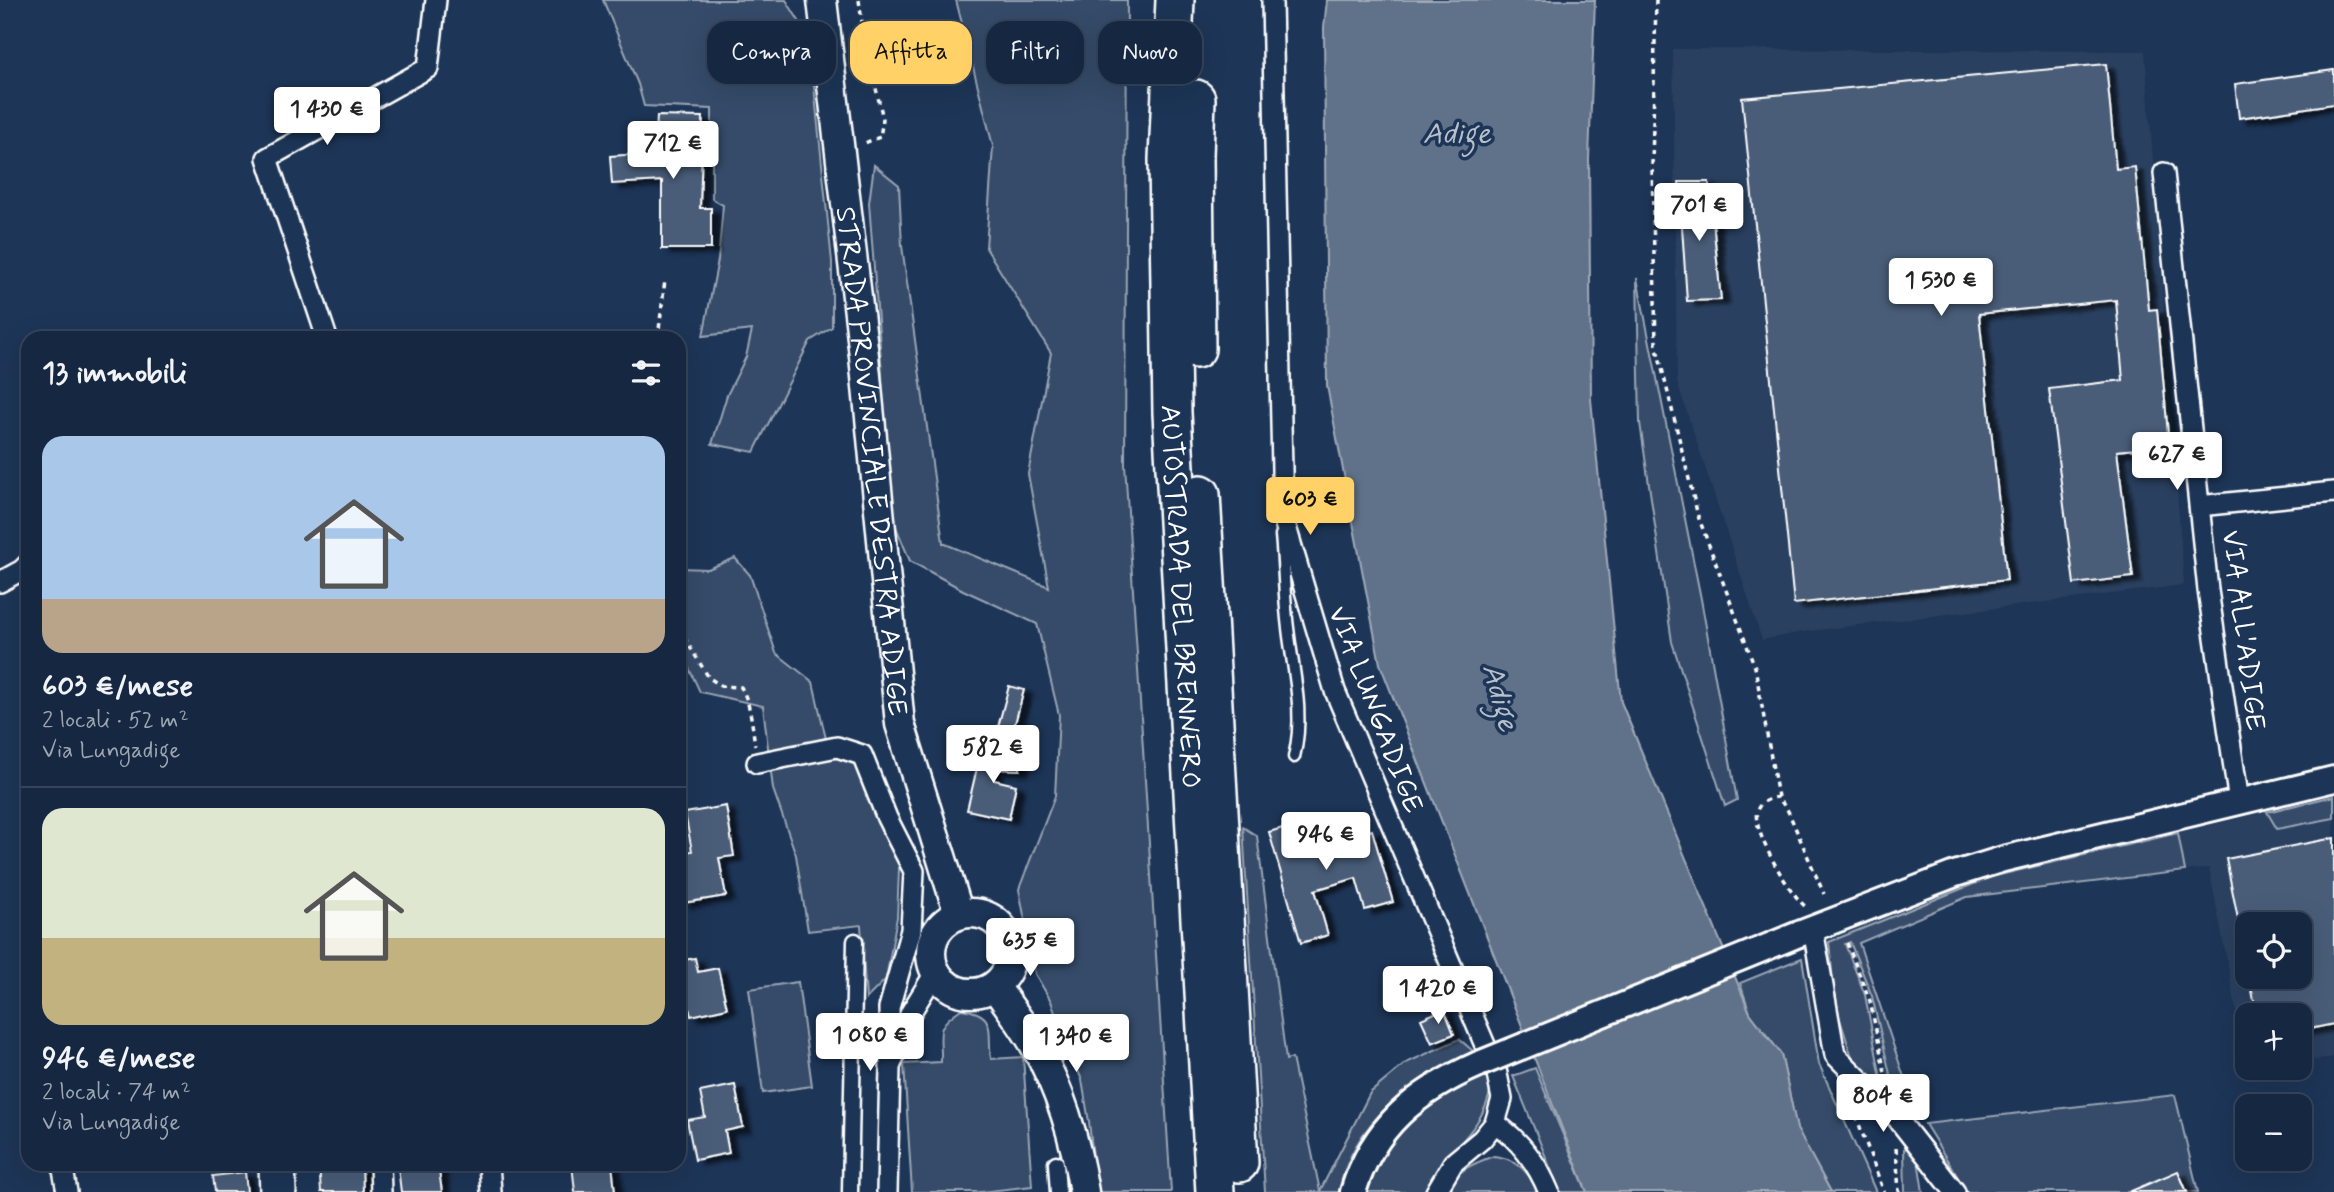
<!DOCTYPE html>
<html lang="it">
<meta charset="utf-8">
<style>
body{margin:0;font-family:Mynerve,sans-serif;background:#1f3048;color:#f1f3f6;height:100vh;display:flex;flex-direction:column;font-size:26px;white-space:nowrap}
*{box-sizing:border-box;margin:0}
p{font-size:23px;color:#9ea6b1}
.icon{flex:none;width:38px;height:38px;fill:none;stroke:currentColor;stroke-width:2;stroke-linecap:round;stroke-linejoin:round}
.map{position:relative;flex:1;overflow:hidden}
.drawer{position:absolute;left:21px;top:331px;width:665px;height:840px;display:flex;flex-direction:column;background:#162841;border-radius:21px;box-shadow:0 7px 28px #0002,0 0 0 2px #35445a}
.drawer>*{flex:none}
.hud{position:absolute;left:707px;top:21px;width:665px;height:63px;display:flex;gap:14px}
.controls{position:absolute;left:2235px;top:912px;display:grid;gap:14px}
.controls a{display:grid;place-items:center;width:77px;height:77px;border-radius:14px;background:#162841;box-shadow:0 7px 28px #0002,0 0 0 2px #35445a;font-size:35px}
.price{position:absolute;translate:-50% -60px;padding:0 16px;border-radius:7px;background:#fff;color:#222;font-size:23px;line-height:46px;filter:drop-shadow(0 2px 4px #0008)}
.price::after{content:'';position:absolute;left:50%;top:42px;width:21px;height:16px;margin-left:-10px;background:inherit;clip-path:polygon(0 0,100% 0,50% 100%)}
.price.selected{background:#ffd166;color:#111}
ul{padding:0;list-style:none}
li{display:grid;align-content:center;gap:14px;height:371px;padding:0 21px}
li+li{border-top:2px solid #35445a}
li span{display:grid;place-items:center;height:217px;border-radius:21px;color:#555}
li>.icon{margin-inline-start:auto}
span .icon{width:126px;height:126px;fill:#fffc;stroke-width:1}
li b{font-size:30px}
h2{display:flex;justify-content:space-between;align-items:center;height:84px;padding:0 21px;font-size:30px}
.tag{padding:0 24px;border-radius:21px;background:#162841;box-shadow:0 7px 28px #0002,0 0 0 2px #35445a;font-size:24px;line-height:63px}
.tag.selected{background:#ffd166;color:#111}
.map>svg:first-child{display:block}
.built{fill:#2a4161;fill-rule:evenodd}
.green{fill:#364b69;stroke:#9aa5b4;stroke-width:2}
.water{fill:#617289;stroke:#a0aab8;stroke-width:2}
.building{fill:#4a5d79;stroke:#fff;stroke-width:2;filter:url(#shadow)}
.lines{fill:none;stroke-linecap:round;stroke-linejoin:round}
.service-casing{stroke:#fff;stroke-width:15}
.pedestrian-casing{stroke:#fff;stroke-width:19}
.minor-casing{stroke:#fff;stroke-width:24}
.tertiary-casing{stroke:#fff;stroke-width:30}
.secondary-casing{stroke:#fff;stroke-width:33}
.motorway-casing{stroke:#fff;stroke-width:42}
.path{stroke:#fff;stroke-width:3.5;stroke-dasharray:5 5;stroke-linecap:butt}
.service{stroke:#1d3557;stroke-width:10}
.pedestrian{stroke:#1d3557;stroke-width:14}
.minor{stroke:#1d3557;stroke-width:19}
.tertiary{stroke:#1d3557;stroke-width:24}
.secondary{stroke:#1d3557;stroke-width:28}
.motorway{stroke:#1d3557;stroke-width:37}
.tertiary-bridge-casing{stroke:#fff;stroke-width:30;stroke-linecap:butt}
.tertiary-bridge{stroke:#1d3557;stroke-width:24}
.labels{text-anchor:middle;stroke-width:7;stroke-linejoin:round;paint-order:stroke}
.street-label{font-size:28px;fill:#fff;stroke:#1d3557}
.water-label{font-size:30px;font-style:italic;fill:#b8c0ca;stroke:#1d3557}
</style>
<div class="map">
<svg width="2334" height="1192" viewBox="0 0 2334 1192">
<defs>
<filter id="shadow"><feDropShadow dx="8" dy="4.5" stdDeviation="2" flood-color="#0009"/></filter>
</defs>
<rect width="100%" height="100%" fill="#1d3557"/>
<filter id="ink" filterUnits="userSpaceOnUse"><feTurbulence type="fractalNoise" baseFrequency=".0143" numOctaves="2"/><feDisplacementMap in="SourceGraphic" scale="14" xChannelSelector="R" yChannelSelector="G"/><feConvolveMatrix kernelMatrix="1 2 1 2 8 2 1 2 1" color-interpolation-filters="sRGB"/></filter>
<g filter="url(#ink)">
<path class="built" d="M1673 49 2145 51 2184 585 1802 632 1762 640 1677 382ZM2106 64 2114 151 1749 185 1742 98ZM1754 206 2147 296 1766 335ZM2158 309 2169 446 2129 450 2117 313ZM1981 335 2007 580 1794 604 1767 358ZM2108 382 2133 576 2075 584 2050 389Z
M2334 796V838L2226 859 2247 965V976L2249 977 2257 1015H2247V1065L2209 868 2185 871 2178 833Z
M2334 1024V1057L2300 1062V1031Z"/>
<path class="green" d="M603 0H786L809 37 832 262V327L810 341 754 452 712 444 727 395 746 357 752 330 703 336 718 260 723 205 712 199V109L644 106 638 84Z
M956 0H1127L1125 464 1171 1192H1097L1089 1122 1082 1080 1061 1031 1051 1001 1035 974 1019 889 1055 796 1059 715 1037 624 963 590 910 561 887 505 882 373 869 203 874 165 899 185 902 246 943 543 1049 587 1028 474 1051 353 986 248 993 146Z
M1637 278 1701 599 1737 800 1725 806 1672 642 1640 423Z
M735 558 750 575 776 653 813 682 826 739 871 751 900 845 897 917 886 979 866 999 861 925 808 931 796 855 773 789 763 706 700 692 679 647V568L708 569Z
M2334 796V818L2277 829 2267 812Z
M1243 827 1257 836 1286 1060 1292 1058 1320 1191 1370 1093 1406 1063 1459 1039 1473 1051C1412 1082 1353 1119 1339 1192H1265Z
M2178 833 2185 871 1967 897 1859 943 1906 1083 1920 1114 1905 1119 1898 1109 1872 996 1850 942 1845 944 1865 995 1884 1094 1854 1061 1851 1054 1839 1016 1833 981 1829 942 1991 877Z
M1802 958 1819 1064 1876 1192H1831L1797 1130 1781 1054 1750 1013 1740 983Z
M798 982 812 1086 763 1093 749 989Z
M961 1009C998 1014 987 1030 991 1059L1023 1057 1032 1186 981 1192H912L904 1064 941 1062C942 1032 933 1028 961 1009Z
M1535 1068 1587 1192H1560L1513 1076Z
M1489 1073C1489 1080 1491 1089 1489 1096 1479 1135 1440 1155 1426 1192H1364L1382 1153 1416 1115 1445 1092Z
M2175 1095 2198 1192H1967L1925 1124Z
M1907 1148 1918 1160 1923 1192H1905L1904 1149Z
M1494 1156C1516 1158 1530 1173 1538 1192H1446C1454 1171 1474 1163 1494 1156Z"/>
<path class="water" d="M1327 0H1595L1589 159 1591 399 1621 702 1750 1013 1781 1054 1797 1129 1831 1192H1587L1380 664 1327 386 1324 27Z"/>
<path class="building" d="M2106 64 2116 169 2135 167 2149 310 2157 309 2169 446 2117 451 2133 577 2074 584 2049 389 2123 380 2116 300 1979 314 2007 580 1794 604 1742 98Z
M2334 70V104L2239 118 2235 84Z
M657 116 703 117 700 208H711V249H662V181L612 184 610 156 655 153Z
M1679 182H1709L1721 300 1687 301Z
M1009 686 1024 690 1010 742 995 738Z
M972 753 1021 755 1020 770 994 769V780L1016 785 1009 819 967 810 977 768H972Z
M726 806 734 856 719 858 726 896 683 903 679 881V853L692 851 685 813Z
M1317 818 1325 844 1372 830 1393 902 1365 910 1356 878 1315 890 1328 935 1301 943 1269 832Z
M2334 838V1024L2300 1031V1015H2257L2249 976H2300V924H2239L2226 859Z
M695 958 698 972 718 968 727 1008 691 1016 686 996 679 998V961Z
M1444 1009 1454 1034 1432 1043 1421 1019Z
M735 1085 743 1127 725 1131 729 1153 695 1160 687 1120 705 1117 700 1092Z
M319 1164H362L363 1192H321Z
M438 1164 442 1192H401L398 1167Z
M572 1164H612L615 1192H575Z
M2178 1171 2187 1192H2129Z
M245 1172 247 1192H215L213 1176Z"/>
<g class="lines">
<g class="service-casing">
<path id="service" d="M1281 535C1284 566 1284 597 1288 628 1293 672 1305 713 1294 757"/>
</g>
<g class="pedestrian-casing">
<path id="pedestrian" d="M1056 1163 1058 1192
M850 1192 855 941"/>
</g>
<g class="minor-casing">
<path id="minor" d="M1272 0 1283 517 1335 691 1485 1045
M2164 173 2208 590 2239 802
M327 338 267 158 428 68 436 0
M2199 506 2334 492
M0 582 22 570 28 564
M757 763 837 747 862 755 887 818 914 871 911 930 889 1008 890 1067
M1813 929 1835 1055 1893 1113 1955 1192
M1495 1123C1521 1141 1537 1163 1549 1192
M62 1164 67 1192
M269 1164 270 1192
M285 1164 286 1192
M380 1164 381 1192
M489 1164 491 1192
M887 1192 890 1067 911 1012 935 973
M1436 1192 1453 1163 1482 1139 1495 1123 1502 1099 1496 1069"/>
</g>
<g class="tertiary-casing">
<path id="tertiary" d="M1799 934 1955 874 2003 859 2334 779
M1353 1192C1373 1126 1417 1091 1479 1064"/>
</g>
<g class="secondary-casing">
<g id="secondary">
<path id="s1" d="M822 0 864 356 900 724 959 914"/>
<circle cx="971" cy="953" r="40"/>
<path d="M995 986C1009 1007 1025 1027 1037 1049 1062 1093 1076 1143 1084 1192"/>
</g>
</g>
<g class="motorway-casing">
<g id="motorway">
<path id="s2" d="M1175 0 1168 159 1172 413 1215 1192"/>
<path d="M1196 99 1194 156 1196 349"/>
<path d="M1201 494 1239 1163"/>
</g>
</g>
<path class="path" d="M859 0 864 36 883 119 880 137 862 144
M1656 0 1652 166 1656 344 1698 516 1755 667 1778 797 1788 811 1824 894
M658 338 665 280
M679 629 709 678 722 686 741 687C751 705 752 725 755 745
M1778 797C1770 798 1759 802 1757 811 1751 830 1791 896 1806 907
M1847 943 1870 1001 1886 1078
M1849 1097 1884 1192
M1896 1148 1899 1192"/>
<use href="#service" class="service"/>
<use href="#pedestrian" class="pedestrian"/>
<use href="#minor" class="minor"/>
<use href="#tertiary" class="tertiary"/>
<use href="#secondary" class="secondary"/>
<use href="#motorway" class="motorway"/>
<g class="tertiary-bridge-casing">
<path id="tertiary-bridge" d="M1479 1064 1799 934"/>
</g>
<use href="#tertiary-bridge" class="tertiary-bridge"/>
</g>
</g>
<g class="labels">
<g class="street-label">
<text dy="10" stroke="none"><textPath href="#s1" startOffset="464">STRADA PROVINCIALE DESTRA ADIGE</textPath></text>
<text dy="10" stroke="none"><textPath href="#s2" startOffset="597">AUTOSTRADA DEL BRENNERO</textPath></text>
<text transform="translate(2245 630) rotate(83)" y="10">VIA ALL'ADIGE</text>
<text transform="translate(1377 709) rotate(69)" y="10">VIA LUNGADIGE</text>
</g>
<g class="water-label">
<text x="1457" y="143">Adige</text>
<text transform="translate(1501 697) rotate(75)" y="10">Adige</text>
</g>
</g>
</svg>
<div class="controls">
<a><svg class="icon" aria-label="locate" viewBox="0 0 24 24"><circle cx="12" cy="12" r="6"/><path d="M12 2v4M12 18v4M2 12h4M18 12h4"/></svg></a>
<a>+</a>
<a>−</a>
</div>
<b class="price" style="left:327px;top:147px">1 430 €</b>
<b class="price" style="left:673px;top:181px">712 €</b>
<b class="price" style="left:1699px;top:243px">701 €</b>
<b class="price" style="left:1941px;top:318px">1 530 €</b>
<b class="price" style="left:2177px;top:492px">627 €</b>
<b class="price selected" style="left:1310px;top:537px">603 €</b>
<b class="price" style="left:993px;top:785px">582 €</b>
<b class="price" style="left:1326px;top:872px">946 €</b>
<b class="price" style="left:1030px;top:978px">635 €</b>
<b class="price" style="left:1438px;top:1026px">1 420 €</b>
<b class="price" style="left:870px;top:1073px">1 080 €</b>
<b class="price" style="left:1076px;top:1074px">1 340 €</b>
<b class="price" style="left:1883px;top:1134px">804 €</b>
<div class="hud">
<a class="tag">Compra</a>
<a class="tag selected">Affitta</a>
<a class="tag">Filtri</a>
<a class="tag">Nuovo</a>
</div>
<section class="drawer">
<h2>13 immobili<svg class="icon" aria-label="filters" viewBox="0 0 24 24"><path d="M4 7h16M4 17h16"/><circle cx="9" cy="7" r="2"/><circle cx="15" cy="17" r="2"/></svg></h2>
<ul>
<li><span style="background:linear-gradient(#a9c7e8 75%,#b9a48a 0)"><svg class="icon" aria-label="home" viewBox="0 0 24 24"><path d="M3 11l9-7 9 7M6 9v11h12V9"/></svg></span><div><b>603 €/mese</b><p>2 locali · 52 m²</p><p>Via Lungadige</p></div></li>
<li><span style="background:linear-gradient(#dfe7d0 60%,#c2b280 0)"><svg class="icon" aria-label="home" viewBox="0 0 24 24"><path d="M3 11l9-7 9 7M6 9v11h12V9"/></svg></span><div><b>946 €/mese</b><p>2 locali · 74 m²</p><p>Via Lungadige</p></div></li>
</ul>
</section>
</div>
